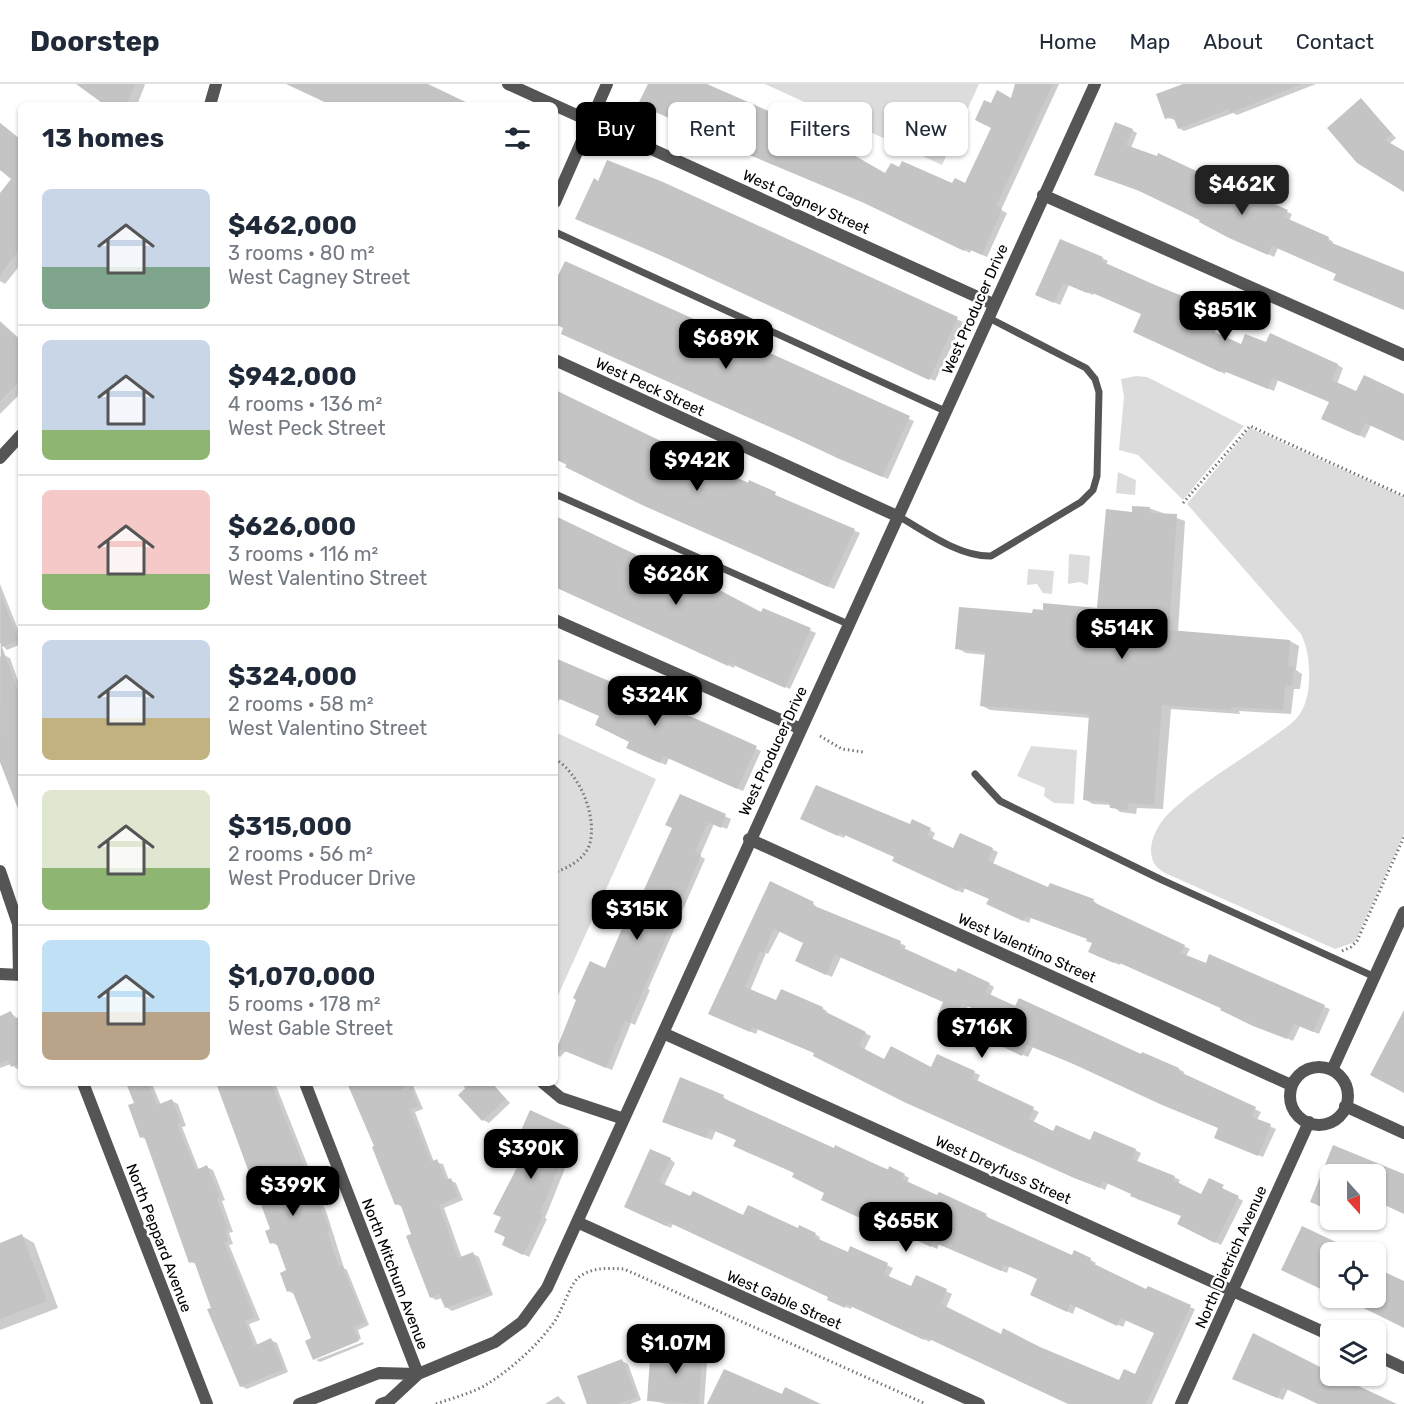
<!DOCTYPE html>
<meta charset="utf-8">
<style>
body{margin:0;font-family:Rubik,sans-serif;background:#f6f6f7;color:#1f2937;height:100vh;display:flex;flex-direction:column;font-size:22px;white-space:nowrap}
*{box-sizing:border-box;margin:0}
p{font-size:20px;color:#747a83}
.icon{flex:none;width:33px;height:33px;fill:none;stroke:currentColor;stroke-width:2;stroke-linecap:round;stroke-linejoin:round}
.map{position:relative;flex:1;overflow:hidden}
.details{position:absolute;left:18px;top:18px;width:540px;height:984px;display:flex;flex-direction:column;background:#fff;border-radius:9px;box-shadow:0 2px 4px #0004}
.details>*{flex:none}
.top-card{position:absolute;left:576px;top:18px;width:570px;height:54px;display:flex;gap:12px}
.needle{width:39px;rotate:159deg}
.controls{position:absolute;left:1320px;top:1080px;display:grid;gap:12px}
.controls a{display:grid;place-items:center;width:66px;height:66px;border-radius:9px;background:#fff;box-shadow:0 2px 4px #0004;font-size:30px}
.price{position:absolute;translate:-50% -51px;padding:0 14px;border-radius:12px;background:#000;color:#fff;font-size:20px;line-height:39px;filter:drop-shadow(0 2px 3px #0008)}
.price::after{content:'';position:absolute;left:50%;top:36px;width:18px;height:14px;margin-left:-9px;background:inherit;clip-path:polygon(0 0,100% 0,50% 100%)}
.price.active{background:#222;color:#fff}
ul{padding:0;list-style:none}
li{display:flex;align-items:center;gap:18px;height:150px;padding:0 24px}
li+li{border-top:2px solid #e0e1e3}
li span{display:grid;place-items:center;flex:none;width:168px;height:120px;border-radius:9px;color:#555}
li>.icon{margin-inline-start:auto}
span .icon{width:72px;height:72px;fill:#fffc;stroke-width:1}
li b{font-size:26px}
h2{display:flex;justify-content:space-between;align-items:center;height:72px;padding:0 24px;font-size:26px}
.pill{padding:0 21px;border-radius:9px;background:#fff;box-shadow:0 2px 4px #0004;font-size:21px;line-height:54px}
.pill.active{background:#000;color:#fff}
header{display:flex;align-items:center;gap:36px;box-sizing:border-box;height:84px;padding:0 30px;background:#fff;border-bottom:2px solid #e0e1e3}
header strong{font-size:28px}
nav{display:flex;gap:33px;margin-inline-start:auto;font-size:21px}
.map>svg:first-child{display:block}
.green{fill:#dcdcdc}
.shadow{fill:#0003}
.building{fill:#c4c4c4}
.lines{fill:none;stroke-linecap:round;stroke-linejoin:round}
.path{stroke:#777;stroke-width:3;stroke-dasharray:1.5 3;stroke-linecap:butt}
.service{stroke:#555;stroke-width:7}
.minor{stroke:#555;stroke-width:12}
.tertiary{stroke:#555;stroke-width:12}
.labels{text-anchor:middle;stroke-width:5;stroke-linejoin:round;paint-order:stroke}
.street-label{font-size:15px;fill:#000;stroke:#fff}
</style>
<header>
<strong>Doorstep</strong>
<nav><a>Home</a><a>Map</a><a>About</a><a>Contact</a></nav>
</header>
<div class="map">
<svg width="1404" height="1320" viewBox="0 0 1404 1320">
<rect width="100%" height="100%" fill="#fff"/>
<path class="green" d="M765 0H979L942 81Z
M1136 292 1147 293 1244 342 1183 416 1138 371 1119 366 1124 313 1121 295Z
M1250 344 1404 413V750L1355 858 1335 865 1165 789C1141 777 1152 747 1167 731 1195 703 1233 681 1266 658 1275 651 1287 644 1295 636 1314 618 1312 571 1301 550L1187 420Z
M1118 388 1136 396 1135 411 1116 409Z
M1069 470 1090 472 1088 501 1080 498 1068 500Z
M1028 485 1054 487 1052 510 1043 509 1037 500 1027 501Z
M555 648 656 695 555 918Z
M1031 662 1077 666 1074 720 1054 719 1044 712 1045 704 1017 692Z"/>
<path class="shadow" d="M79 0H144L145 1 137 21H108Z
M649 0H704L774 31 778 21 814 37 810 46 851 66 849 70 886 91 966 101 993 43 991 21 1012 16 1017 0H1059L1001 126 1007 129 987 173 971 166 970 169 871 121Z
M1187 0H1316L1237 31 1233 29 1184 47 1179 44 1176 36 1167 34Z
M1361 16 1396 54 1389 60 1404 69V107Z
M0 39 21 56V180L5 200 0 197V114L13 95 0 84Z
M1132 46 1137 49 1131 64 1208 94 1210 88 1248 107 1246 110 1292 130 1289 137 1328 154 1333 158 1332 161 1404 191V226L1337 190 1278 164 1274 173 1142 108 1096 91Z
M599 99H662L963 238 935 297 669 175 582 138Z
M1102 174 1108 177 1106 181 1201 221 1225 228 1214 250 1242 262 1267 260 1292 262 1338 281 1343 284 1337 300 1357 309 1404 311V356L1371 341 1365 354 1329 337 1331 318 1278 296 1274 307 1226 287 1225 290 1140 250 1142 230 1094 209 1093 211 1069 201 1060 221 1037 210Z
M555 201 914 337 888 395 839 375 555 239Z
M0 237 21 256V309L0 330Z
M555 306 690 373 860 449 834 505 649 423 555 375Z
M1149 424 1185 437 1178 548 1290 557 1299 562 1296 586 1302 590 1300 605H1294L1291 630 1239 627 1240 630 1171 625 1163 725 1137 724 1136 730 1120 728 1111 721 1093 720 1084 715 1090 634 990 626 981 621 986 571 966 569 957 564 1034 530 1099 525 1134 429Z
M555 432 707 506 762 530 763 526 816 549 790 605 735 581 734 584 555 503Z
M0 500 21 553V560L7 566 0 559Z
M4 571 10 574 21 605V731L0 677V573Z
M555 575 644 613 649 616 646 623 666 632 683 627 688 633 761 667 743 707 669 674 666 681 634 667 631 658 601 632 560 614 555 625Z
M681 712 731 735 727 745 714 740 700 772 705 775 648 905 650 906 635 941 631 939 612 986 566 967 560 973 555 970 591 879 606 885 628 843 673 744Z
M807 737 911 742 930 746 935 749 932 756 954 766 961 751 998 768 993 780 1049 805 1051 801 1094 817 1098 821 1190 865 1186 872 1330 925 1319 950 1300 942 1293 957 1121 879 1120 881 1095 871 1093 859 1089 855 1031 834 1029 839 994 823 990 815 965 804 963 809 899 779 896 773 846 750 844 754Z
M771 799 813 819 817 824 900 859 906 862 904 866 957 890 989 900 994 903 990 912 1179 985 1184 988 1183 991 1261 1028 1257 1036 1276 1045 1263 1073 1221 1056 1220 1044 1076 981 1033 963 1028 973 987 955 991 931 968 922 960 939 945 932 944 918 841 873 832 893 802 880 804 859 780 847 768 870 766 869 750 907 777 918 822 924 827 927 826 930 871 952 864 966 885 977 932 985 938 972 980 991 977 998 1039 1028 1033 1039 1054 1048 1091 1058 1135 1066 1141 1069 1137 1078 1174 1093 1180 1096 1178 1100 1202 1112 1209 1096 1243 1117 1221 1161 1184 1142 1183 1132 1137 1115 1133 1110 1108 1099 1105 1106 1020 1067 1019 1070 820 975 816 969 758 945 756 950 715 932Z
M11 929 18 935 21 934V984L17 985 11 980 0 984V933Z
M128 999H155L152 1000 161 1021 172 1017 178 1020 186 1042 182 1043 199 1086 207 1083 213 1086 225 1116 222 1117 233 1148 229 1149 233 1160 229 1161 260 1236 249 1240 258 1262 271 1256 277 1259 288 1288 247 1305 241 1302 197 1180 190 1178 147 1056 141 1053 136 1020Z
M221 999H275L327 1130 344 1184 347 1186 369 1241 358 1246 361 1255 316 1273V1276L313 1255 294 1210 288 1207V1187L279 1162 272 1159V1146Z
M348 999H412L423 1025 415 1028 434 1078 443 1080 449 1096 456 1099 463 1116 444 1124 462 1174 473 1170 479 1173 493 1211 452 1227 446 1223 442 1214 436 1216 431 1213 413 1151 402 1123 396 1120 376 1063Z
M462 999H492L510 1019 489 1039 483 1036Z
M723 1013 728 1017 834 1066 904 1091 909 1094 907 1099 986 1131 990 1136 1073 1173 1075 1168 1091 1176 1096 1179 1094 1182 1147 1207 1195 1225 1152 1320H1070L931 1255 930 1258 852 1222 851 1225 834 1218 830 1213 673 1140 671 1144 631 1126 670 1075 675 1079 664 1102 744 1133 815 1150 820 1153 819 1157 849 1170 887 1181 893 1184 888 1194 912 1204 917 1193 952 1210 946 1224 1001 1252 1119 1298 1136 1292 1155 1249 1126 1236 1123 1243 1076 1222 1073 1230 1037 1213 1039 1194 1009 1183 1007 1189 939 1160 937 1165 903 1149 901 1152 828 1119 826 1108 738 1056 716 1046 712 1056 669 1040Z
M531 1028 579 1050 545 1134 547 1135 529 1173 509 1163Z
M1334 1063 1404 1092V1129L1376 1116V1090H1330V1126L1317 1121Z
M1303 1144 1342 1164 1340 1168H1330V1208L1288 1188Z
M22 1152 34 1159 58 1224 0 1246V1160Z
M1376 1185 1404 1199V1244L1343 1214H1376Z
M1254 1251 1330 1289V1292H1336L1394 1320H1321L1288 1305 1283 1316 1239 1297Z
M363 1258 364 1260 320 1278 316 1276Z
M675 1261 703 1263 708 1266 704 1320H666L649 1316 663 1277 675 1266Z
M622 1277 628 1280 641 1316 630 1320H589Z
M558 1312 566 1320H545Z"/>
<path class="building" d="M76 0H135L126 21H105Z
M286 0H428L472 21H331Z
M648 0H707L773 29 777 19 809 32 805 42 847 62 845 66 885 89 891 79 899 83 902 77 952 99 955 94 965 99 991 44 975 36 984 16 991 19 997 6 1011 14 1015 0H1053L996 122 1002 125 982 171 966 164 964 167 864 119 747 70 638 20Z
M1183 0H1299V1L1230 29 1229 25 1178 45 1173 32 1165 35 1156 10Z
M1361 14 1392 50 1385 56 1404 67V108L1357 79 1327 44Z
M1115 38 1133 45 1126 61 1157 72 1158 69 1207 92 1210 86 1243 102 1241 106 1288 126 1284 133 1329 153 1327 157 1404 188V226L1333 196 1336 190 1272 162 1268 171 1229 154 1199 138 1200 136 1135 105 1094 91Z
M0 39 21 56V163L0 191V109L11 95 0 86Z
M607 76 663 98 958 233 929 296 630 157 575 135 594 94 598 97Z
M1060 155 1103 173 1101 177 1155 201 1200 219 1202 215 1220 223 1210 246 1241 260 1245 250 1266 258 1270 249 1338 280 1332 296 1356 307 1364 291 1404 310V357L1365 339 1359 352 1321 335 1329 318 1272 294 1268 305 1221 286 1220 288 1133 248 1141 230 1088 207 1087 209 1063 199 1054 219 1035 211Z
M565 177 910 332 882 393 561 250 563 244 555 240V198Z
M0 238 21 258V296L0 317Z
M555 306 748 399 749 396 776 408 775 411 855 445 828 503 642 421 565 383 567 380 555 375Z
M1132 422 1150 423V429L1177 430 1169 546 1290 556 1288 582 1294 583 1292 601H1285L1283 626 1231 623V626L1162 621 1154 721 1128 719 1127 726 1110 724 1109 718 1083 716 1089 630 980 622 985 568 955 565 959 523 1032 529 1033 525 1043 526V519L1097 524 1106 425 1132 428Z
M555 432 706 504 708 500 761 528 763 524 811 544 785 604 729 579 728 582 555 503Z
M1 511 19 556 2 563 21 615 20 730 0 678Z
M555 574 644 612 641 619 666 630 670 620 684 626 683 629 757 662 737 705 663 672 660 679 626 664 629 658 595 641 599 632 555 613Z
M816 701 910 740 912 735 931 744 927 752 953 764 960 749 993 764 988 777 1048 803 1050 799 1094 815 1093 818 1185 861 1181 869 1206 879 1209 870 1325 921 1313 948 1294 940 1287 955 1253 942 1220 926 1221 924 1115 877 1114 879 1088 868 1092 859 1086 857 1087 855 1026 832 1023 837 986 820 989 815 959 802 957 807 892 777 894 773 840 749 838 752 800 735Z
M680 710 726 730 721 744 708 738 695 768 701 771 629 939 625 937 606 984 560 965 555 969 576 916 573 914 590 877 605 884 624 840 628 841 672 744 665 741Z
M770 797 814 818 812 821 901 857 899 862 956 888 958 884 990 899 985 908 1015 922 1019 914 1141 970 1142 968 1179 984 1178 987 1256 1023 1252 1033 1271 1040 1258 1072 1214 1054 1218 1044 1162 1021 1069 978 1027 961 1022 972 980 952 989 931 962 920 954 937 938 930 943 918 835 871 826 891 795 877 803 859 774 845 763 869 760 867 745 903 776 916 781 905 823 923 822 926 866 948 859 962 884 975 891 962 931 983 937 970 975 987 972 994 1034 1023 1029 1035 1053 1047 1056 1041 1090 1056 1094 1047 1136 1065 1132 1075 1175 1092 1173 1096 1201 1110 1209 1094 1224 1101 1222 1104 1239 1112 1215 1159 1177 1140 1181 1132 1130 1112 1131 1110 1102 1097 1100 1104 1074 1094 904 1018 813 972 814 969 752 943 750 948 708 930Z
M1404 926V1009L1370 991Z
M11 927 14 935 21 932V979L11 983 8 976 0 979V932Z
M680 993 724 1011 723 1014 834 1064 835 1061 888 1086 889 1082 905 1090 902 1095 937 1111 939 1108 987 1130 985 1132 1072 1171 1074 1166 1091 1174 1090 1178 1146 1205 1148 1202 1191 1221 1146 1320H1068L925 1253 924 1256 846 1220 845 1224 827 1216 828 1213 668 1138 666 1142 624 1123 650 1065 671 1074 659 1098 690 1112 693 1107 743 1131 748 1121 798 1144 799 1141 816 1149 814 1153 848 1168 850 1162 888 1179 884 1190 911 1202 916 1191 947 1205 941 1220 1001 1250 1003 1244 1040 1263 1119 1296 1124 1285 1135 1290 1154 1249 1120 1234 1117 1242 1070 1220 1067 1228 1030 1211 1037 1195 1012 1183 1004 1181 1001 1187 933 1158 931 1163 897 1147 895 1150 821 1116 824 1109 792 1093 794 1089 733 1062 736 1056 710 1045 706 1054 662 1038Z
M126 999H148L157 1021 172 1015 181 1039 177 1040 196 1086 207 1081 220 1113 217 1114 228 1145 225 1146 228 1157 224 1158 255 1233 245 1237 254 1262 271 1254 284 1285 240 1303 207 1225 211 1224 194 1177 189 1179 144 1052 140 1054 128 1021 134 1019Z
M216 999H271L330 1147 327 1148 339 1182 342 1181 365 1238 353 1243 359 1257 313 1276 305 1257 311 1254 292 1206 287 1208 280 1189 286 1186 276 1158 270 1160 265 1147 270 1145Z
M347 999H401L404 1007 412 1004 418 1022 410 1025 431 1078 437 1075 446 1096 451 1094 458 1113 439 1121 458 1174 473 1168 489 1208 445 1224 439 1210 430 1214 406 1152 411 1150 400 1119 395 1121 372 1063 374 1062Z
M471 999H491L506 1015 482 1037 458 1011Z
M530 1026 574 1046 540 1129 543 1131 523 1171 502 1161 505 1153 494 1148 501 1133 493 1130 524 1070 513 1065Z
M1333 1061 1404 1090V1130L1376 1117V1090H1330V1126L1310 1118Z
M1302 1142 1338 1159 1330 1168V1200L1327 1208 1281 1186Z
M22 1150 47 1217 0 1235V1159Z
M1376 1184 1404 1197V1243L1343 1214H1376Z
M1253 1249 1330 1288V1292H1337L1397 1320H1318L1282 1303 1277 1314 1232 1295Z
M674 1259 703 1261 699 1320 647 1317 650 1274 662 1275 663 1263 673 1264Z
M622 1275 637 1313 618 1320H587L577 1292Z
M724 1285 782 1310 785 1303 821 1320H707Z"/>
<g class="lines">
<path class="path" d="M1183 419 1250 342 1404 412
M820 652 842 665 863 668
M555 675C579 689 597 731 590 759 586 774 569 784 555 788
M1342 867 1351 863 1357 857 1404 753
M436 1320C452 1314 469 1310 484 1302 509 1287 535 1264 552 1241 562 1229 569 1201 579 1193 593 1183 608 1184 624 1185L926 1320"/>
<path class="service" d="M555 148 945 327
M555 410 848 540
M898 432C925 447 959 473 991 472L1081 418 1093 406 1097 392 1099 308 1095 295 1086 284 987 233
M975 690 1000 717 1162 796 1375 893"/>
<path class="minor" d="M508 0 993 220
M1043 111 1404 271
M555 118 607 0
M555 276 897 432
M555 536 801 645
M749 755 1291 1001
M0 787 18 840 19 891
M0 890 21 891
M663 949 1330 1251
M1290 1012a29 29 0 1 1 58 0a29 29 0 1 1-58 0Z
M1332 986 1404 828
M83 999 207 1320
M305 999 418 1290
M543 999 561 1014 624 1035
M1345 1022 1404 1049
M577 1138 979 1320
M1376 1271 1404 1284
M299 1320 379 1289 418 1290
M381 1320 389 1317 418 1290 495 1258 522 1238 547 1204 1095 0
M1181 1320 1309 1038"/>
<path class="tertiary" d="M210 21 216 0
M0 374 21 351"/>
</g>
<g class="labels">
<g class="street-label">
<text transform="translate(806 118) rotate(24)" y="5">West Cagney Street</text>
<text transform="translate(975 225) rotate(-66)" y="5">West Producer Drive</text>
<text transform="translate(650 303) rotate(25)" y="5">West Peck Street</text>
<text transform="translate(773 667) rotate(-65)" y="5">West Producer Drive</text>
<text transform="translate(1027 864) rotate(24)" y="5">West Valentino Street</text>
<text transform="translate(1003 1086) rotate(24)" y="5">West Dreyfuss Street</text>
<text transform="translate(159 1154) rotate(69)" y="5">North Peppard Avenue</text>
<text transform="translate(1231 1173) rotate(-66)" y="5">North Dietrich Avenue</text>
<text transform="translate(395 1190) rotate(69)" y="5">North Mitchum Avenue</text>
<text transform="translate(784 1216) rotate(24)" y="5">West Gable Street</text>
</g>
</g>
</svg>
<div class="controls">
<a><svg class="needle" viewBox="-14 -14 28 28"><path d="M0-13l5 13h-10z" fill="#e53935"/><path d="M0 13l5-13h-10z" fill="#747a83"/></svg></a>
<a><svg class="icon" aria-label="locate" viewBox="0 0 24 24"><circle cx="12" cy="12" r="6"/><path d="M12 2v4M12 18v4M2 12h4M18 12h4"/></svg></a>
<a><svg class="icon" aria-label="layers" viewBox="0 0 24 24"><path d="M12 4l9 5-9 5-9-5zM3 14l9 5 9-5"/></svg></a>
</div>
<b class="price active" style="left:1242px;top:132px">$462K</b>
<b class="price" style="left:1225px;top:258px">$851K</b>
<b class="price" style="left:726px;top:286px">$689K</b>
<b class="price" style="left:697px;top:408px">$942K</b>
<b class="price" style="left:676px;top:522px">$626K</b>
<b class="price" style="left:1122px;top:576px">$514K</b>
<b class="price" style="left:655px;top:643px">$324K</b>
<b class="price" style="left:637px;top:857px">$315K</b>
<b class="price" style="left:982px;top:975px">$716K</b>
<b class="price" style="left:531px;top:1096px">$390K</b>
<b class="price" style="left:293px;top:1133px">$399K</b>
<b class="price" style="left:906px;top:1169px">$655K</b>
<b class="price" style="left:676px;top:1291px">$1.07M</b>
<div class="top-card">
<a class="pill active">Buy</a>
<a class="pill">Rent</a>
<a class="pill">Filters</a>
<a class="pill">New</a>
</div>
<section class="details">
<h2>13 homes<svg class="icon" aria-label="filters" viewBox="0 0 24 24"><path d="M4 7h16M4 17h16"/><circle cx="9" cy="7" r="2"/><circle cx="15" cy="17" r="2"/></svg></h2>
<ul>
<li><span style="background:linear-gradient(#c9d6e8 65%,#7fa58c 0)"><svg class="icon" aria-label="home" viewBox="0 0 24 24"><path d="M3 11l9-7 9 7M6 9v11h12V9"/></svg></span><div><b>$462,000</b><p>3 rooms · 80 m²</p><p>West Cagney Street</p></div></li>
<li><span style="background:linear-gradient(#c9d6e8 75%,#8fb573 0)"><svg class="icon" aria-label="home" viewBox="0 0 24 24"><path d="M3 11l9-7 9 7M6 9v11h12V9"/></svg></span><div><b>$942,000</b><p>4 rooms · 136 m²</p><p>West Peck Street</p></div></li>
<li><span style="background:linear-gradient(#f6c9c9 70%,#8fb573 0)"><svg class="icon" aria-label="home" viewBox="0 0 24 24"><path d="M3 11l9-7 9 7M6 9v11h12V9"/></svg></span><div><b>$626,000</b><p>3 rooms · 116 m²</p><p>West Valentino Street</p></div></li>
<li><span style="background:linear-gradient(#c9d6e8 65%,#c2b280 0)"><svg class="icon" aria-label="home" viewBox="0 0 24 24"><path d="M3 11l9-7 9 7M6 9v11h12V9"/></svg></span><div><b>$324,000</b><p>2 rooms · 58 m²</p><p>West Valentino Street</p></div></li>
<li><span style="background:linear-gradient(#dfe7d0 65%,#8fb573 0)"><svg class="icon" aria-label="home" viewBox="0 0 24 24"><path d="M3 11l9-7 9 7M6 9v11h12V9"/></svg></span><div><b>$315,000</b><p>2 rooms · 56 m²</p><p>West Producer Drive</p></div></li>
<li><span style="background:linear-gradient(#bfe0f5 60%,#b9a48a 0)"><svg class="icon" aria-label="home" viewBox="0 0 24 24"><path d="M3 11l9-7 9 7M6 9v11h12V9"/></svg></span><div><b>$1,070,000</b><p>5 rooms · 178 m²</p><p>West Gable Street</p></div></li>
</ul>
</section>
</div>
